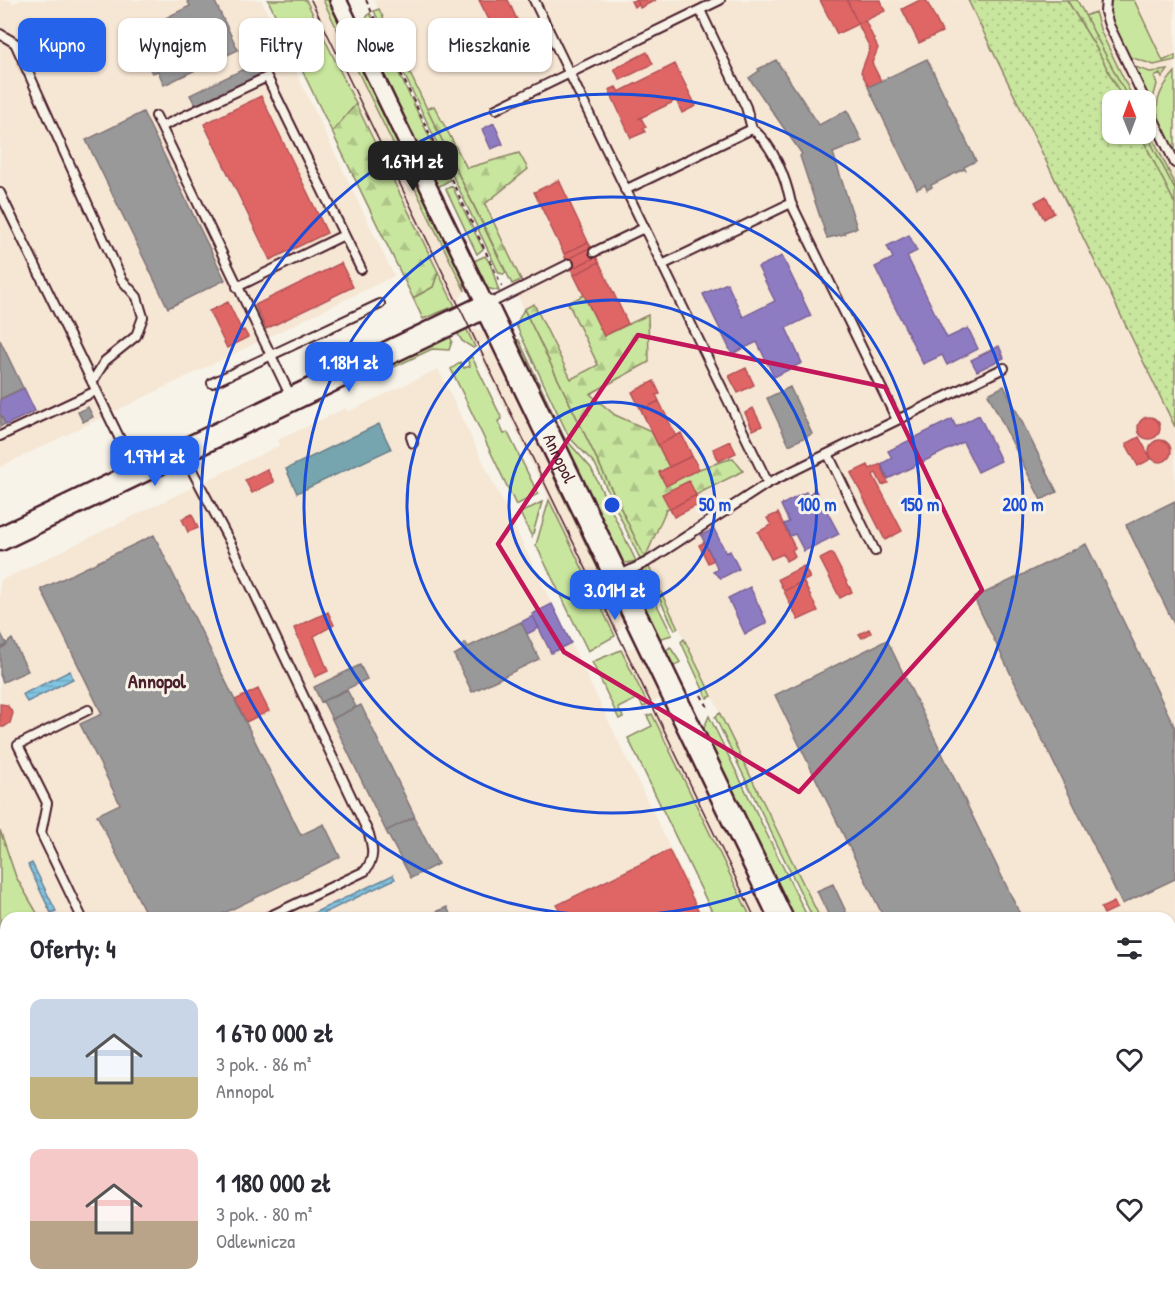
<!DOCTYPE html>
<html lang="pl">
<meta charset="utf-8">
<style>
body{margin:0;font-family:"Patrick Hand",sans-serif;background:#f7f7f7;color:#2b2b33;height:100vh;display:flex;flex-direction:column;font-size:22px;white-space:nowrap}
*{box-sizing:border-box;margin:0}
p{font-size:20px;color:#7c7c81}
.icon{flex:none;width:33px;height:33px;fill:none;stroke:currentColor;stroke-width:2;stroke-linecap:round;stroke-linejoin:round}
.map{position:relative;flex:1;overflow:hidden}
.drawer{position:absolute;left:0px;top:912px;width:1176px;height:384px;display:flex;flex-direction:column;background:#fff;border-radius:18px 18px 0 0;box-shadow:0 2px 4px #0004}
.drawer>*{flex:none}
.banner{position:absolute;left:18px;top:18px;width:600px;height:54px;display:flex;gap:12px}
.needle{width:39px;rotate:359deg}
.tools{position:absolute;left:1102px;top:90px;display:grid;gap:12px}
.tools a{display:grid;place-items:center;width:54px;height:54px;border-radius:12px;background:#fff;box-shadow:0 2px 4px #0004;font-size:30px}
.price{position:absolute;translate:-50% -51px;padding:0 14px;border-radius:12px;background:#2563eb;color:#fff;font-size:20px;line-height:39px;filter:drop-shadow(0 2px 3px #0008)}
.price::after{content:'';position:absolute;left:50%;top:36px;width:18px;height:14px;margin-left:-9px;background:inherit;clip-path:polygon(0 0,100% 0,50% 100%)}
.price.current{background:#222;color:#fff}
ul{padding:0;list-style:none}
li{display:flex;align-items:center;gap:18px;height:150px;padding:0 30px}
li span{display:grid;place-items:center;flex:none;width:168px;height:120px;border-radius:12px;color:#555}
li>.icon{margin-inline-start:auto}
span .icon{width:72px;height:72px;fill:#fffc;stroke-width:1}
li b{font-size:26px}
h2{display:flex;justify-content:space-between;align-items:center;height:72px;padding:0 30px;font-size:26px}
.tag{padding:0 21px;border-radius:12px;background:#fff;box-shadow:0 2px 4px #0004;font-size:21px;line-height:54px}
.tag.current{background:#2563eb;color:#fff}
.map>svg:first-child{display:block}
.built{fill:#f6e6d4}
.grass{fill:#c9e69e;stroke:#8a8264;stroke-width:1.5}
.forest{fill:url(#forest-firs);stroke:#8a8264;stroke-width:1.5}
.garden{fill:url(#garden-dots);stroke:#8a8264;stroke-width:1.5}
.water{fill:url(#water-rules);stroke:#6a8298;stroke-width:1.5}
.shops{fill:#e06666;stroke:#b35154;stroke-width:1.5}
.offices{fill:#8e7cc3;stroke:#7a6095;stroke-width:1.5}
.public{fill:#76a5af;stroke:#697d87;stroke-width:1.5}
.industry{fill:#999;stroke:#817478;stroke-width:1.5}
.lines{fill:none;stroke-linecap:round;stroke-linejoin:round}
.lane-casing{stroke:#4a1f2b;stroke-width:12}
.street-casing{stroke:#4a1f2b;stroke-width:20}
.secondary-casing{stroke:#4a1f2b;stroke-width:27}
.path{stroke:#4a1f2b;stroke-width:2;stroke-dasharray:4.5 4.5;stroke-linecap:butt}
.lane{stroke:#f7f3e8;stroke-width:8}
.street{stroke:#f7f3e8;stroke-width:15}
.secondary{stroke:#f7f3e8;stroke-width:22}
.tram{stroke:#4a1f2b;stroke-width:1.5}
.marked{fill:none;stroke:#c2185b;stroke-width:4.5;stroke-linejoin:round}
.ring{fill:none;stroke:#1d4ed8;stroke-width:3}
.labels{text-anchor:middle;stroke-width:6;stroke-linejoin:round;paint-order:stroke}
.street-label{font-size:18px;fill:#4a1f2b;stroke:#f7f3e8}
.neighbourhood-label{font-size:20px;font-weight:bold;fill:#4a1f2b;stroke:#f7f3e8}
.centre{fill:#1d4ed8;stroke:#f7f3e8;stroke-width:3}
.ring-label{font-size:18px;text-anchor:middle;font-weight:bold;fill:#1d4ed8;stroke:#f7f3e8;stroke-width:6;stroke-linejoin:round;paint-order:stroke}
</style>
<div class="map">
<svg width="1175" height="1296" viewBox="0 0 1175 1296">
<defs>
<pattern id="forest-firs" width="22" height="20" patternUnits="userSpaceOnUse" patternTransform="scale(1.5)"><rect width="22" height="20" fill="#c9e69e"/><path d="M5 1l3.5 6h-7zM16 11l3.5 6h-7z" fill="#aec588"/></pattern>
<pattern id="garden-dots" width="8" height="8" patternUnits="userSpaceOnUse" patternTransform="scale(1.5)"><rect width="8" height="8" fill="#c9e69e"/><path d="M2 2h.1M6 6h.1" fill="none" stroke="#aec588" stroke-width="1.8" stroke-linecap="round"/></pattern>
<pattern id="water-rules" width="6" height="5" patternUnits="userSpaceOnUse" patternTransform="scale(1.5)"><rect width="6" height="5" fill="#7fc4e0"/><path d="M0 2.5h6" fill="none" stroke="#6fa8c0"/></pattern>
</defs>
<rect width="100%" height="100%" fill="#f7f3e8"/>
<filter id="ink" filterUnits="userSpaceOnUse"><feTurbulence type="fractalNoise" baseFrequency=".0167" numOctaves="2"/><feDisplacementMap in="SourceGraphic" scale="12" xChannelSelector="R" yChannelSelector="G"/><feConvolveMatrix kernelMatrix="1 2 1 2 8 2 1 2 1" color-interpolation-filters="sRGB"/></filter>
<g filter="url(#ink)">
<path class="built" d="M0 0H10L12 4 21 0H261L394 276 0 467Z
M307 0H323L465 291 455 306Z
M374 0H968L1175 427V1296H1150L1147 1290H1170V918H820Z
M1077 0H1175V190L1146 133V100H1129Z
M466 328 484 331 488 341 475 347Z
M492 348 624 623 615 636 479 354Z
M438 369 704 918H40L16 877 0 830V581L280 445 278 440 346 408 348 412Z
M636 647 661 698 648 705 621 650Z
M666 708 768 918H751L652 714Z
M0 1030 6 1045V1290H885L888 1296H0Z"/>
<path class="grass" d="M268 0H306L356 104 332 132Z
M323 0H328L463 279 465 291Z
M1109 0H1134L1163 61 1175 55V60L1154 65 1127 56 1112 26Z
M379 9 506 273 503 274 499 273 374 11Z
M1095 12 1101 32 1134 100H1129L1085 16Z
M370 13 450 180 438 187 379 64 363 22Z
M1132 66 1150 72 1168 70 1162 78 1160 74 1154 77 1157 84 1151 106Z
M1175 72V156C1158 121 1145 105 1175 72Z
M1146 124 1175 184V190L1146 133Z
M452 186 483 249 477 254 446 189Z
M485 256C494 266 494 279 499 291L486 288 474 261Z
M438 272 455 306 423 319 413 298 433 287Z
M524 309 645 558 640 559 595 464 569 437 516 325Z
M466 328 475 347 473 348 462 341 456 331Z
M449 334 452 341 449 350 432 349 365 381 371 372Z
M512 339 519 340 564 437 591 468 636 561 621 564Z
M472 357 502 419 498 421 504 434 508 433 538 494 516 505 451 369 461 362 464 368 470 366 467 359Z
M560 476 624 619V623L554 478Z
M549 500 615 636 588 651 536 545Z
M542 502 532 537 520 513Z
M649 567 678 628 675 630 645 569Z
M640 571 672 635 658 639 630 580Z
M684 639 712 696 707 698 681 642Z
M670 647 680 662 672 668 664 653Z
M621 650 648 705 643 707 638 698 618 708 623 717 619 719 592 662Z
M666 708 668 709 772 918H768Z
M720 713V714L820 918H813L715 717Z
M652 714 751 918H715L628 738 652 726 647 716Z
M709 716 808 918H789L703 730Z
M0 830 16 877 40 918H6V1045L0 1030Z
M0 1118 6 1130V1149L0 1152Z
M894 1290H922L925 1296H897Z"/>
<path class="forest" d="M1067 0H1077L1129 100H1123L1098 51Z
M356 104 438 272 433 287 413 298 332 132Z
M434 106 467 168 519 153 528 169 485 204 521 280 512 284 427 109Z
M1146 133 1175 190V204L1140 134Z
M584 295 604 336 648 315 649 362 590 394 615 415 651 431 669 467 659 473 666 485 699 469 733 458 743 471 666 510 645 558 524 309 534 304 571 379 598 365 568 303Z"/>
<path class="garden" d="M968 0H1067L1098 51 1123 100H1113V134H1140L1175 204V427Z"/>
<path class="water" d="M70 671 73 679 27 702 23 694Z
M32 863 56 911 51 913 28 865Z
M393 875 395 879 314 918H308L307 916Z"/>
<path class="shops" d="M479 0H508L532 53 511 63Z
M637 0H656L640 8Z
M637 0 639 5 634 7 631 1Z
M820 0H847L858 24 837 34Z
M847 0H880L885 11 858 24Z
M920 0H926L942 32 919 43 902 9Z
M865 20 878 48 872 63 881 81 869 87 861 72 870 48 858 24Z
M647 52 653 64 620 80 614 69Z
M675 64 696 106 682 113 676 100 671 103 638 119 641 118 646 127 643 128 645 132 631 138 609 90 616 87 619 92Z
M261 96 327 233 270 260 204 124Z
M559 180 588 242 564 254 534 192Z
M1046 196 1054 213 1044 219 1035 202Z
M588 242 591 247 566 260 564 254Z
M591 247 596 257 571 269 566 260Z
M596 257 599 262 574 275 571 269Z
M599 262 628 324 604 336 574 275Z
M341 263 353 287 266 329 255 305Z
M228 302 242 331 244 330 248 337 227 348 209 311Z
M746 368 754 385 738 393 729 376Z
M654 381 660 394 656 395 659 401 641 410 632 392Z
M659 401 676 436 658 445 641 410Z
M753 408 762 426 753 430 745 413Z
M1138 428a11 11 0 1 1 22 0a11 11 0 1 1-22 0Z
M681 433 692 456 669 467 658 445Z
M1139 437 1151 459 1138 466 1126 444Z
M1149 451a11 11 0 1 1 22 0a11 11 0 1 1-22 0Z
M730 441 736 453 719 461 713 449Z
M692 456 699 469 666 486 659 472Z
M881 464 888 483 882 485 876 473 873 475 902 531 885 540 851 473 868 465 870 469Z
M267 469 274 482 252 493 245 480Z
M689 481 696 495 670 509 662 494Z
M696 495 700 504 674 517 670 509Z
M778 513 795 548 792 550 795 556 786 561 783 554 771 559 758 532 771 525 767 518Z
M192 514 198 528 188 532 182 519Z
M705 542 714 560 708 563 699 545Z
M832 553 852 592 840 598 820 559Z
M804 566 810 578 784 591 778 579Z
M803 581 818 611 798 620 784 591Z
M328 612 334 625 314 636 328 671 315 677 294 628Z
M869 629 871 633 862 638 859 634Z
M258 689 269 711 246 722 235 700Z
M0 704 7 705 13 713 10 723 4 727H0Z
M669 850 702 918H563L557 905Z
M1114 902 1117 908 1104 914 1101 908Z"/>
<path class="offices" d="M494 123 503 144 491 149 482 129Z
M909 235 917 251 907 256 947 338 968 328 978 349 947 365 942 355 923 364 875 267 893 258 887 246Z
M782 256 811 316 786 328 802 363 774 377 757 342 732 354 703 294 727 283 743 317 775 301 758 267Z
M999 346 1004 358 977 371 971 360Z
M24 388 35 411 6 425 0 414V399Z
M979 415 1001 461 978 472 963 442 888 479 881 464 892 458 888 451 952 419 956 427Z
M815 489 839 534 804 551 795 534 790 536 784 524 789 522 781 505 806 492 808 496Z
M714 529 726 553 730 551 739 569 721 578 713 572 717 570 716 565 701 535Z
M750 587 767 623 745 634 728 598Z
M552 604 571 643 551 653 532 614Z
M533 616 539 628 527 634 521 622Z
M794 1290H823L826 1296H797Z"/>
<path class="public" d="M379 424 391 449 297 493 286 469Z"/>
<path class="industry" d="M187 0H214L238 50 164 85 158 71 152 73 146 62 152 59 139 31 190 6Z
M275 54 281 68 197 108 190 95Z
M927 59 976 161 964 167 966 171 964 169 931 185 932 187 927 190 925 185 917 189 868 87Z
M776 60 819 125 847 110 862 141 833 153 857 228 844 232 845 234 827 238 800 156 802 154 749 78 759 71 758 69Z
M143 112 225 280 168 308 86 140Z
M0 340 23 388 0 399Z
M1004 386 1057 492 1041 500 988 394Z
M790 387 812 434 789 445 767 398Z
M88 407 93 417 83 422 78 412Z
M0 414 5 424 0 427Z
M1175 501V626L1126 525Z
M154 535 301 835 324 824 340 857 214 918H148L97 815 120 804 80 724 102 714 41 589Z
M1086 544 1175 728V879L1122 904 974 598Z
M521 622 539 659 472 692 454 655 465 649 463 645 466 643 468 647Z
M0 632 7 645 0 649Z
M12 639 28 671 3 682 0 675V649Z
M887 640 1022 918H884L775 695Z
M360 665 367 679 321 702 314 687Z
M347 690 356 707 332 719 323 701Z
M361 705 415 817 386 831 332 719Z
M414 817 438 864 411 878 386 831Z
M833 884 848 916 844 918H830L817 891Z
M447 907 452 918H423Z
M1175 974V1059L1170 1061V977Z
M1170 1126 1175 1136V1155L1170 1157Z
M6 1152V1168L4 1169 0 1155Z
M6 1250V1290H68L71 1296H0V1252Z
M110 1290H116L119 1296H100Z
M204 1290H377L380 1296H207Z
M490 1290H508L495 1296Z
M650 1290H776L779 1296H638Z"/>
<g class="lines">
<g class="lane-casing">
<path id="lane" d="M534 0 768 483
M1106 0 1105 12 1109 25 1145 100
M700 10 746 107 752 129
M0 34 15 43 122 280 137 297 143 317 136 336 105 361 92 382
M1146 103 1175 163
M496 109 720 0
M156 116 291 397
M163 126 267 77 361 269
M625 190 752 129C773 144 786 179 791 203L662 265
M0 193 136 472
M791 203 897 420
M594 252 644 228
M237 287 344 235
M487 305 569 264
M212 383 380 304
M0 436 96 391
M411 437 413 443
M183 453 232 546 369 834C373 849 375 858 365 871L266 918
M828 454 875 551
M618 576 647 562 768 483 1004 368
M82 918 41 833 47 803 18 745 88 710
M163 1290 166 1296
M432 1290 435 1296
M563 1296 575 1290
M604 1296 617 1290"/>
</g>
<g class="street-casing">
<path id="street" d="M338 0 486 306"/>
</g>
<g class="secondary-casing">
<g id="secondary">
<path id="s1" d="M0 539 486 306 781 918"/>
<path d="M961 1290 964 1296"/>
</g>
</g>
<path class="path" d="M366 0 502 286
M701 695 708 707
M1170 1159 1175 1157"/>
<use href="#lane" class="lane"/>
<use href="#street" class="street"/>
<use href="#secondary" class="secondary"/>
<path class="tram" d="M311 0 755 918
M935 1290 937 1296"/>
</g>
</g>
<path class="marked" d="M638 335 885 387 982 590 799 792 564 652 498 544Z"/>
<g class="ring">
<circle cx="612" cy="505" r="103"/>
<circle cx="612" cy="505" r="205"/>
<circle cx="612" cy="505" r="308"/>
<circle cx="612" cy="505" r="411"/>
</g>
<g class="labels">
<g class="street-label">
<text dy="6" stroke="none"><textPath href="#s1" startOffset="708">Annopol</textPath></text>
</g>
<g class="neighbourhood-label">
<text x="157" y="688">Annopol</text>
</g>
</g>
<circle cx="612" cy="505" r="9" class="centre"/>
<g class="ring-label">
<text x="715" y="511">50 m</text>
<text x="817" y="511">100 m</text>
<text x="920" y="511">150 m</text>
<text x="1023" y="511">200 m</text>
</g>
</svg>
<div class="tools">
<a><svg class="needle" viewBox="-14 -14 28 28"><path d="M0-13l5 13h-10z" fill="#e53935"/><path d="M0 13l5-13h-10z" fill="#7c7c81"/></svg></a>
</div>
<b class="price current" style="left:413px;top:192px">1.67M zł</b>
<b class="price" style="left:349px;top:393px">1.18M zł</b>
<b class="price" style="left:155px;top:487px">1.97M zł</b>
<b class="price" style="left:615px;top:621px">3.01M zł</b>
<div class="banner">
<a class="tag current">Kupno</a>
<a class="tag">Wynajem</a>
<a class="tag">Filtry</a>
<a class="tag">Nowe</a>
<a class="tag">Mieszkanie</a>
</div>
<section class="drawer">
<h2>Oferty: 4<svg class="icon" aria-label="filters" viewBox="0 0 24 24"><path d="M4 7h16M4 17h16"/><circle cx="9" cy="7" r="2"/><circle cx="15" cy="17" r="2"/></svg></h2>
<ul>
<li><span style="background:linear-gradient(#c9d6e8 65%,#c2b280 0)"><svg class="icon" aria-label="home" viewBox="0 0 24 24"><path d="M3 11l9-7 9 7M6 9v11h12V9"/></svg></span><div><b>1 670 000 zł</b><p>3 pok. · 86 m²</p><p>Annopol</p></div><svg class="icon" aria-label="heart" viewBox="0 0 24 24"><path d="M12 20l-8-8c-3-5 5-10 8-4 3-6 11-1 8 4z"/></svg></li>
<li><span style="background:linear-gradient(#f6c9c9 60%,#b9a48a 0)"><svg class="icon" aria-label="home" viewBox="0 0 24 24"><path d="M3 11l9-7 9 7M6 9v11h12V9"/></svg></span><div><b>1 180 000 zł</b><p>3 pok. · 80 m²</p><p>Odlewnicza</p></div><svg class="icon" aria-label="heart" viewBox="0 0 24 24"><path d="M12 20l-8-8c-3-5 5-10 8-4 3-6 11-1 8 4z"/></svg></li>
</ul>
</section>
</div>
